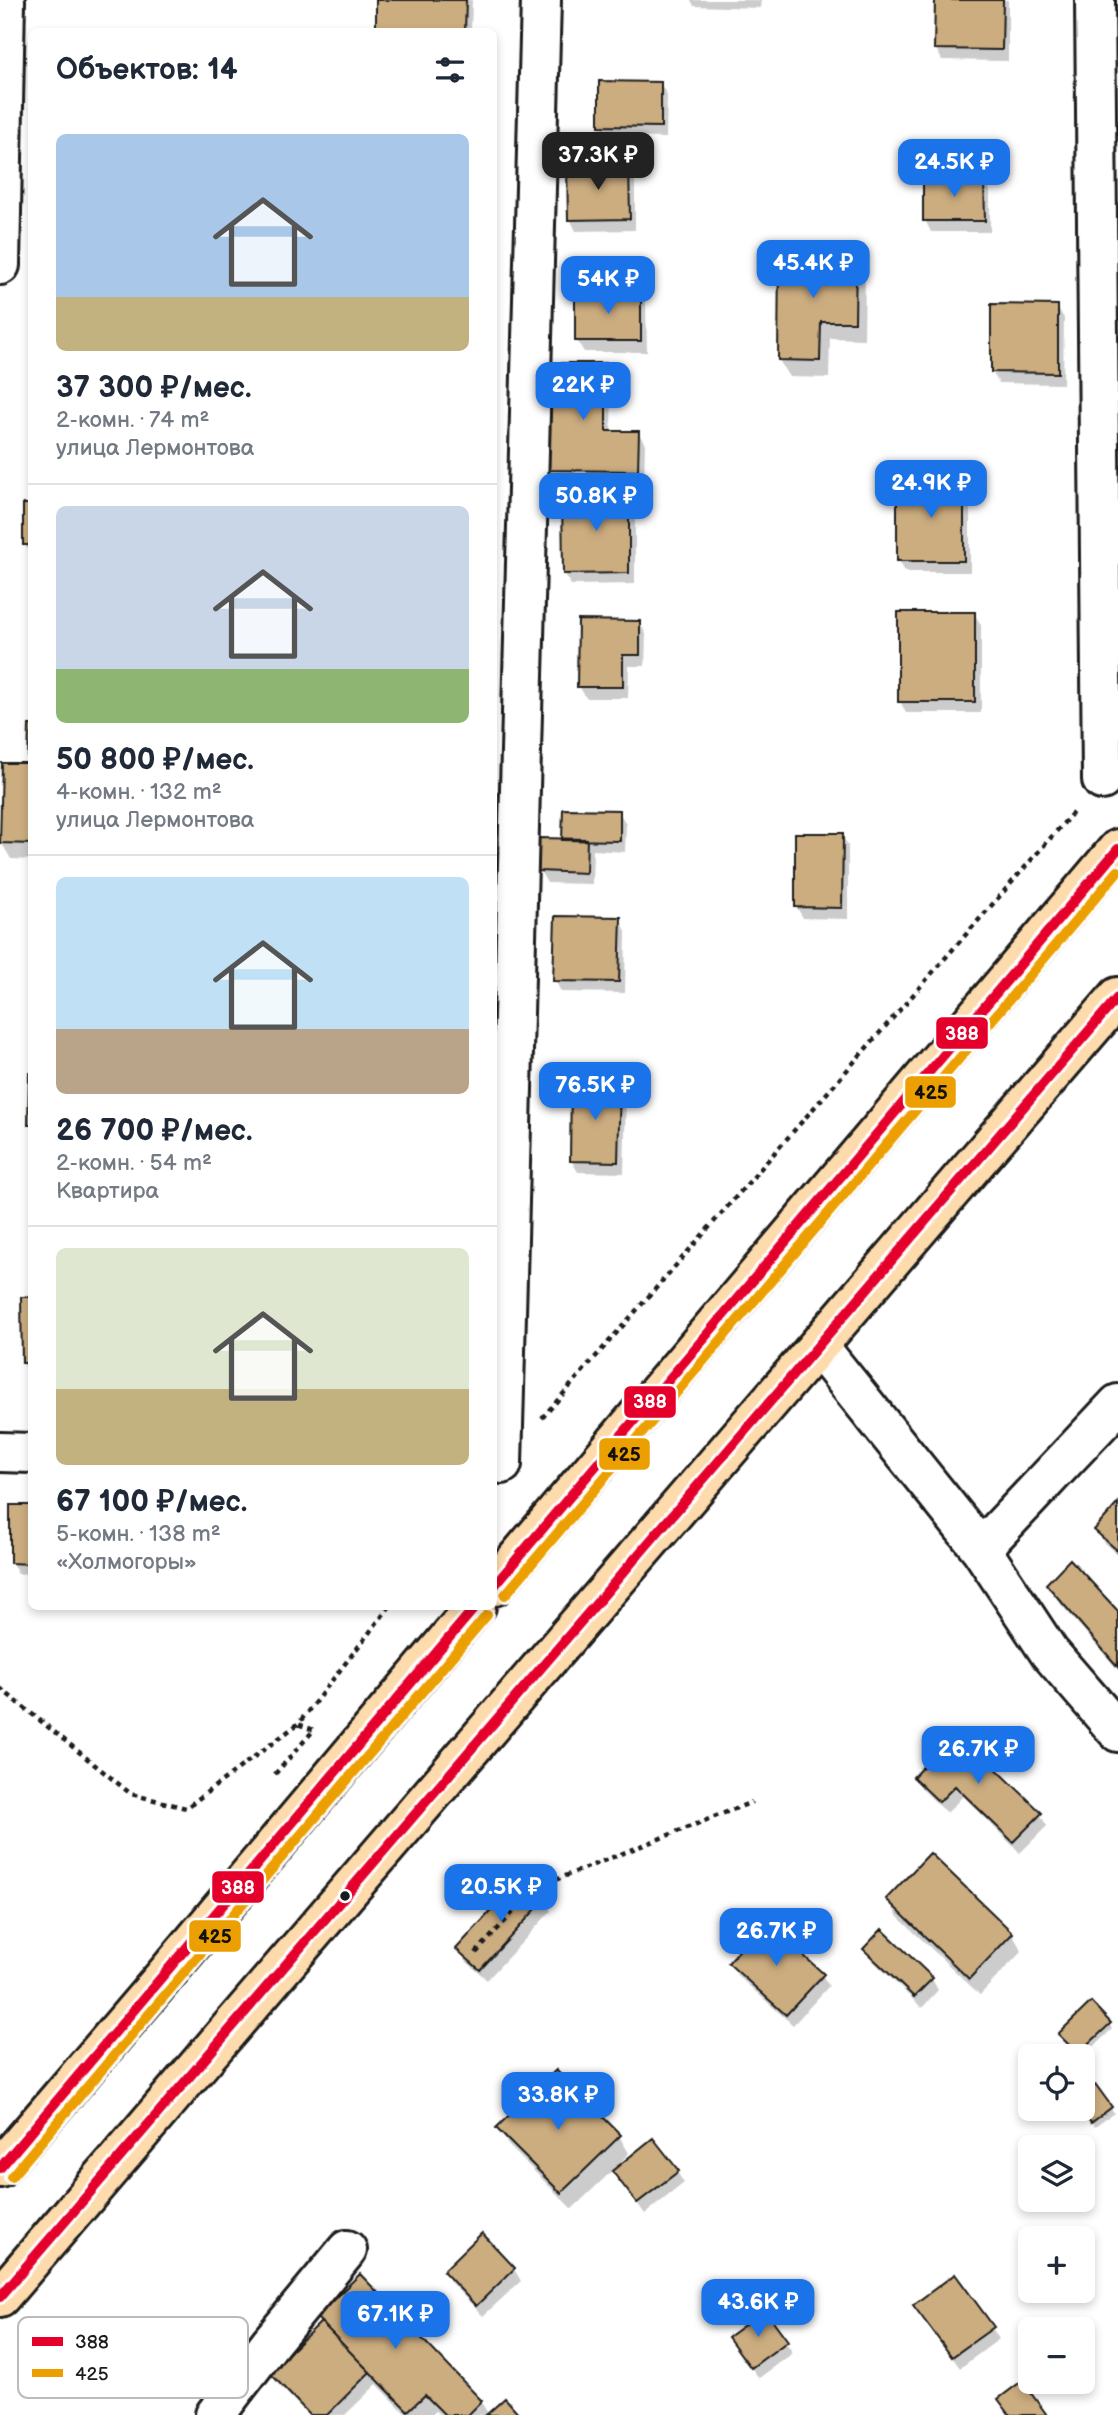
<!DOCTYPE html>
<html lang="ru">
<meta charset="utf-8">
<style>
body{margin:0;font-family:"Balsamiq Sans",sans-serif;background:#f6f6f7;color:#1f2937;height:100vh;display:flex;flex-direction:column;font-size:26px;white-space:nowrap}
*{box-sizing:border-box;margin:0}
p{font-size:23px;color:#747a83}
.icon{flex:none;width:38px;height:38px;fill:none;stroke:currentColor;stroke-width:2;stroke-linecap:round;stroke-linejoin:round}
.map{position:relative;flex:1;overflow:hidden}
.details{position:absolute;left:28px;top:28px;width:469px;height:1582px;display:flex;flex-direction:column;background:#fff;border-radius:10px;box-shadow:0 4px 10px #0003}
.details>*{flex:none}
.tools{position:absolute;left:1018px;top:2044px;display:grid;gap:14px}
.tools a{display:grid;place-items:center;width:77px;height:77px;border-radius:10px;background:#fff;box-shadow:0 4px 10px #0003;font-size:35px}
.price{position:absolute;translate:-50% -60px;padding:0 16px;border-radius:14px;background:#1a73e8;color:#fff;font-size:23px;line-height:46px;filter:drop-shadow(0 2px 4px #0008)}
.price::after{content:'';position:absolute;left:50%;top:42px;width:21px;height:16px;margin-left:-10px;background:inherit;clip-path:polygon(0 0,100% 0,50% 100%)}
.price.on{background:#222;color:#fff}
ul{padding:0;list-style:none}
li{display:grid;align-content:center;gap:14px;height:371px;padding:0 28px}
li+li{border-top:2px solid #e0e1e3}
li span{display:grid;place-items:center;height:217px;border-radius:10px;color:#555}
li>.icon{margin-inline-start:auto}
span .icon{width:126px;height:126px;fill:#fffc;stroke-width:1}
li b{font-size:30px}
h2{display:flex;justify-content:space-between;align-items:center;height:84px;padding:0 28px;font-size:30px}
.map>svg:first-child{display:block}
.shadow{fill:#0003}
.building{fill:#ccad80;stroke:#1c1c1c;stroke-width:2}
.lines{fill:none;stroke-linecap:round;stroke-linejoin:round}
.minor-casing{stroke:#1c1c1c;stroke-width:44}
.highway-casing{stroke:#1c1c1c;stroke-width:44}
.path{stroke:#1c1c1c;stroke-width:4.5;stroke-dasharray:5 5;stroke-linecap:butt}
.minor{stroke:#fff;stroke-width:38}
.highway{stroke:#fedbac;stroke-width:38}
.bus-1-casing{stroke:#fff;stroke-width:16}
.bus-2-casing{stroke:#fff;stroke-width:16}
.bus-1{stroke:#e4002b;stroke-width:10}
.bus-2{stroke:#ec9f01;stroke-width:10}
.bus-dot{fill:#1c1c1c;stroke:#fff;stroke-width:2.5}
.key{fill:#fff;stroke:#bbb;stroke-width:2}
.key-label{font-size:19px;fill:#1c1c1c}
.line-badge{stroke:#fff;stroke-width:2.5}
.badge-label{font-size:19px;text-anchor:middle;font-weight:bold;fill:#fff}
.pale-badge-label{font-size:19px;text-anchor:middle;font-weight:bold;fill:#111}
</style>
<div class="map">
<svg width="1118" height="2415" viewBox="0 0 1118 2415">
<rect width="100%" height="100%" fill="#fff"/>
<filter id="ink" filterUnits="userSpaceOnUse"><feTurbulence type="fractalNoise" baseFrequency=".0143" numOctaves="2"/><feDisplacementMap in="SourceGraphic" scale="14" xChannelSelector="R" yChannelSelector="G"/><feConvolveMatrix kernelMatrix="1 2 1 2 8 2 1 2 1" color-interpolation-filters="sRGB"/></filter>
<g filter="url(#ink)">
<path class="shadow" d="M378 0H472L471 32H378Z
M691 0H761L760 8 694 6Z
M936 0H1008V61L942 60 936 49Z
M660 83 667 95 666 138 607 137 601 126Z
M628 165 635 176V230L576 231 570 219Z
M983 178 990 190V232H931L925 220Z
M855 255 865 272 864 339 830 338 829 378 789 377 779 360Z
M640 293 646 304 647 352H584L577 341Z
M1057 307 1064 318 1063 384 999 383 992 372Z
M605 365 612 376 611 432H638L645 444 644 482 552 481 546 470Z
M963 481 970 493V572H905L899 560Z
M628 493 635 505V584L571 585 564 573Z
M25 505H32V556L25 545Z
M974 613 981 625V713H906L900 701Z
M639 622 646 634 645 666H629L628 698H586L579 686Z
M32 727V860L11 859 1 842 30 765Z
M619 812 626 824 625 852 593 850 592 884 547 883 540 871 564 841Z
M842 835 848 846V919L803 918 796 906Z
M620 919 626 931 625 993 561 992 555 980Z
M619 1085 626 1097 624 1173 578 1172 571 1160Z
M32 1298V1374H30L23 1363Z
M1118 1506V1555L1103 1542 1097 1530Z
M32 1507V1573L18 1574 11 1562Z
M1048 1584 1118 1614V1670L1058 1601Z
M957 1734 1040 1814 1047 1826 1020 1853 963 1796 947 1813 922 1789 915 1777Z
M930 1856 1012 1934 1022 1951 980 1995 898 1917 888 1900Z
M544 1899 551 1911 487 1980 465 1960 458 1949Z
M865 1949 932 1979 938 1990 922 2008 872 1960Z
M730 1963 822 1975 829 1986 793 2025 737 1975Z
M1109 2024 1112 2029 1083 2057 1080 2056 1063 2039Z
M1111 2108 1114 2113 1095 2127 1082 2109Z
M498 2128 619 2136 629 2153 615 2168 616 2170 677 2172 684 2183 645 2214 613 2170 572 2209 508 2145Z
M482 2236 514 2269 521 2281 483 2316 451 2283 445 2272Z
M360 2277 481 2402 489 2415H518H440L436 2411 431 2415H407L377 2384 345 2415H308L278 2384 271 2372 322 2324Z
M915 2306 992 2328 999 2339 960 2368Z
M765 2312 793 2353 759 2378 737 2349Z"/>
<path class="building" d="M376 0H466L465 32H376Z
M935 0H1003L1002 50 934 49Z
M599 81 661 82V127L599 126Z
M629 163 630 219 568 220 567 164Z
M923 176H984L985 221H923Z
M779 252 856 253 855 322H821L820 361 778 360Z
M575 291H641V341H575Z
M991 304 1058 305V373L991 372Z
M545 363H606V431H639L638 471 544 470Z
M964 479V561H897V480Z
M562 492H629V573L563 574Z
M23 504H32V545H23Z
M898 612H975V702H898Z
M578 620 640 621V655H623V687H577Z
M29 725H32V844L0 843 2 763H28Z
M563 809 620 810V841L562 840Z
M795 833H843L842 908 795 907Z
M539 838 587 839 586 873 538 871Z
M555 916 621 917 619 982 553 981Z
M29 1073H32V1125H28Z
M571 1082 620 1084 618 1162 570 1161Z
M21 1297H32V1363H22Z
M1118 1503V1551L1094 1530Z
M10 1505H32V1564L10 1563Z
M1070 1559 1118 1611V1667L1046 1584Z
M957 1731 1042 1813 1013 1842 955 1786 939 1802 913 1777Z
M930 1853 1013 1933 969 1979 886 1899Z
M522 1877 546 1898 480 1970 456 1949Z
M765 1921 824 1974 786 2015 728 1963Z
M882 1929 933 1978 914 1997 863 1949Z
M1091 2002 1111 2023 1078 2054 1058 2034Z
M556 2070 621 2135 561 2193 496 2128Z
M1096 2085 1112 2107 1091 2123 1081 2109H1083V2094Z
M653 2138 679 2171 637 2203 612 2171Z
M482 2233 515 2268 476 2306 443 2271Z
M360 2274 482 2401 468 2415H445L425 2395 408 2411 316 2317Z
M955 2274 994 2327 952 2357 913 2305Z
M765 2310 788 2341 751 2368 728 2337Z
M321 2322 370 2372 327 2415H310L269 2372Z
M1022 2381 1047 2415H1010L998 2399Z
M505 2398 520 2415H486Z"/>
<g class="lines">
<g class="minor-casing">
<path id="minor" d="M1095 0 1102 780
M0 265 5 0
M819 1347 981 1549 1049 1652 1118 1732
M0 1452 32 1453
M494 1463 502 1464 541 0
M981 1549 1118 1404
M215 2415 271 2342 347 2250"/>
</g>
<g class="highway-casing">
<path id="highway" d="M494 1586 1118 849
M0 2168 167 1973 476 1606
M0 2297C371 1862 747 1431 1118 997"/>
</g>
<path class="path" d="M542 1418 1076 809
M0 1688 131 1794 186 1808 298 1724 390 1606
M275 1774 314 1730 298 1724
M476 1953 535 1888 752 1802"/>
<use href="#minor" class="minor"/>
<use href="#highway" class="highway"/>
<g class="bus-1-casing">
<path id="bus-1" d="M494 1586 1118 849
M0 2168 476 1606
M0 2297 1118 997"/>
</g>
<g class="bus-2-casing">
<path id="bus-2" d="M505 1595 1118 871
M11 2177 487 1615"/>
</g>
<use href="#bus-1" class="bus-1"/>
<use href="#bus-2" class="bus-2"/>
</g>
</g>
<circle class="bus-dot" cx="345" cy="1896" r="6"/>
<rect x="18" y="2317" width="230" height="81" rx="10" class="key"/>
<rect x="32" y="2337" width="31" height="9" fill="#e4002b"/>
<rect x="32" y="2369" width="31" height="8" fill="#ec9f01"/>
<g class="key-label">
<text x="75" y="2348">388</text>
<text x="75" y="2380">425</text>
</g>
<g class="line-badge">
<rect x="935" y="1016" width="54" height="34" rx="7" fill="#e4002b"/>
<rect x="904" y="1075" width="53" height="34" rx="7" fill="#ec9f01"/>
<rect x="623" y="1385" width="54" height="34" rx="7" fill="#e4002b"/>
<rect x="598" y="1437" width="53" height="34" rx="7" fill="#ec9f01"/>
<rect x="211" y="1870" width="54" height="34" rx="7" fill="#e4002b"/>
<rect x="188" y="1919" width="54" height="34" rx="7" fill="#ec9f01"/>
</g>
<g class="badge-label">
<text x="962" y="1040">388</text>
<text x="650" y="1408">388</text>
<text x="238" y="1894">388</text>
</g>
<g class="pale-badge-label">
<text x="931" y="1099">425</text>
<text x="624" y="1461">425</text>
<text x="215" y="1943">425</text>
</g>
</svg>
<div class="tools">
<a><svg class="icon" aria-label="locate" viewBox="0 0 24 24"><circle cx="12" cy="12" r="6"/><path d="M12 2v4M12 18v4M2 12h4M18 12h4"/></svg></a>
<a><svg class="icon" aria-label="layers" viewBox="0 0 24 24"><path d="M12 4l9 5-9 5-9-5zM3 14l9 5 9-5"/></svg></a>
<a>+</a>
<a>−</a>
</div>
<b class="price on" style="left:598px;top:192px">37.3K ₽</b>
<b class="price" style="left:954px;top:199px">24.5K ₽</b>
<b class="price" style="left:813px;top:300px">45.4K ₽</b>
<b class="price" style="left:608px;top:316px">54K ₽</b>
<b class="price" style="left:583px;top:422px">22K ₽</b>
<b class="price" style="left:931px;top:520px">24.9K ₽</b>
<b class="price" style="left:596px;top:533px">50.8K ₽</b>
<b class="price" style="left:595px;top:1122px">76.5K ₽</b>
<b class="price" style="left:978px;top:1786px">26.7K ₽</b>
<b class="price" style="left:501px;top:1924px">20.5K ₽</b>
<b class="price" style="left:776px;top:1968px">26.7K ₽</b>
<b class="price" style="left:558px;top:2132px">33.8K ₽</b>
<b class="price" style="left:758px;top:2339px">43.6K ₽</b>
<b class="price" style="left:395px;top:2351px">67.1K ₽</b>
<section class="details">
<h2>Объектов: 14<svg class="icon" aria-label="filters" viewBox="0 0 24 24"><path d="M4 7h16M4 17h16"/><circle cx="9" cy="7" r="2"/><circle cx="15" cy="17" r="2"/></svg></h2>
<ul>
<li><span style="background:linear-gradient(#a9c7e8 75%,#c2b280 0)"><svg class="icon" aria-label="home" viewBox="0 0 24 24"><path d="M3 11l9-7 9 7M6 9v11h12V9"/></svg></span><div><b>37 300 ₽/мес.</b><p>2-комн. · 74 m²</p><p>улица Лермонтова</p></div></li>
<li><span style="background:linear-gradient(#c9d6e8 75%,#8fb573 0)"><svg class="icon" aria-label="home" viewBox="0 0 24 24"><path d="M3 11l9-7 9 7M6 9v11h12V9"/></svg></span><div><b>50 800 ₽/мес.</b><p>4-комн. · 132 m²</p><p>улица Лермонтова</p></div></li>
<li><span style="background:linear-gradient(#bfe0f5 70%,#b9a48a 0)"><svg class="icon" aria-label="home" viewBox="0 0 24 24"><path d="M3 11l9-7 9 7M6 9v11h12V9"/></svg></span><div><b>26 700 ₽/мес.</b><p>2-комн. · 54 m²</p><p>Квартира</p></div></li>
<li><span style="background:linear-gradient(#dfe7d0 65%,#c2b280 0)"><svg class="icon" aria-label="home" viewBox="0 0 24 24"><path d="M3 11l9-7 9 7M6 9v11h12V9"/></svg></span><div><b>67 100 ₽/мес.</b><p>5-комн. · 138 m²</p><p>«Холмогоры»</p></div></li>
</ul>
</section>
</div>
